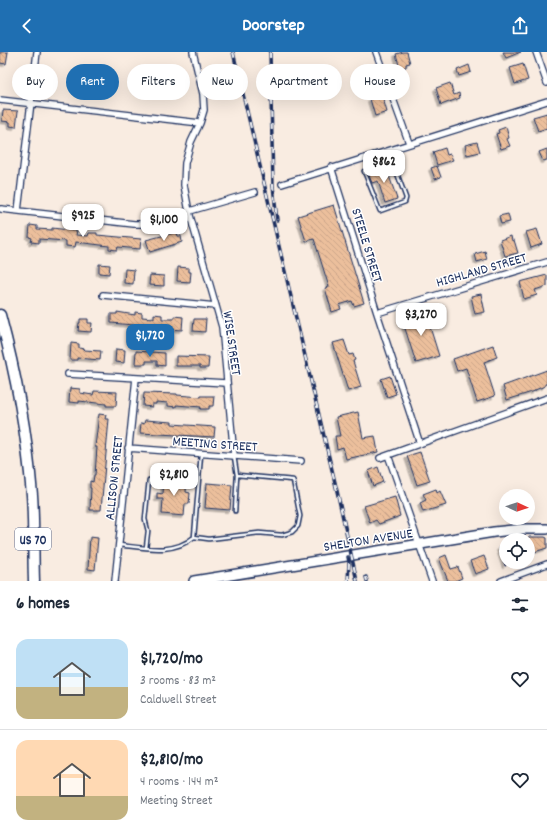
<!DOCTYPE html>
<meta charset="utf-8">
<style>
body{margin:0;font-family:Dekko,sans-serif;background:#f6f6f7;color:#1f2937;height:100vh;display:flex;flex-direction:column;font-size:15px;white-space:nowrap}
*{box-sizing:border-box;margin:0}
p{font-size:13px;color:#747a83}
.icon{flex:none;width:22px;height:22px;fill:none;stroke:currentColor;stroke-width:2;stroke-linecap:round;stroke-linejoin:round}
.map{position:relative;height:529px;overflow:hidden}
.drawer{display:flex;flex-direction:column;background:#fff;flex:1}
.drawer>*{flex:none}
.hud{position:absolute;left:12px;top:12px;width:523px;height:36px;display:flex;gap:8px}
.needle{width:26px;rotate:93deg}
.tools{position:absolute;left:499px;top:437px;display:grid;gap:8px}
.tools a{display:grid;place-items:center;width:36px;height:36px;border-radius:50%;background:#fff;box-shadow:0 4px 16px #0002;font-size:20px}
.price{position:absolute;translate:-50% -34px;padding:0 9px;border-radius:8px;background:#fff;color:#222;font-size:13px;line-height:26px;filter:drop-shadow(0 1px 2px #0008)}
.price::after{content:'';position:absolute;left:50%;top:24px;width:12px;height:9px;margin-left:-6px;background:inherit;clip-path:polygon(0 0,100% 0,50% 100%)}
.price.on{background:#1f6fb2;color:#fff}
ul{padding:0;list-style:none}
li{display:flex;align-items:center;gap:12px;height:100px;padding:0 16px}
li+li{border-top:1px solid #e0e1e3}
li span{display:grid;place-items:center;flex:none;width:112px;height:80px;border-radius:12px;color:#555}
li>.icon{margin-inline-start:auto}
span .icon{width:48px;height:48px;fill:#fffc;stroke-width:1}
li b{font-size:17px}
h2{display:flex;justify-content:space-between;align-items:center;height:48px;padding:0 16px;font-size:17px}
.chip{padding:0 14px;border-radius:18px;background:#fff;box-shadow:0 4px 16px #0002;font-size:14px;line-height:36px}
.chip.on{background:#1f6fb2;color:#fff}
header{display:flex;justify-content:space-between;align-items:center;height:52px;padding:0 16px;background:#1f6fb2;color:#fff;font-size:18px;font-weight:700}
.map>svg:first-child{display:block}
.building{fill:url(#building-back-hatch);stroke:#1b2f5e;filter:url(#shadow)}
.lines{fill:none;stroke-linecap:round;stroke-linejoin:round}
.lane-casing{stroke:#1b2f5e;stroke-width:5.5}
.street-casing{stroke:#1b2f5e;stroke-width:8}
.primary-casing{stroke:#1b2f5e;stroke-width:12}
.highway-casing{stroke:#1b2f5e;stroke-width:13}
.lane{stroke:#fff;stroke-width:2.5}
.street{stroke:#fff;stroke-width:5.5}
.primary{stroke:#fff;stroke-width:9}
.highway{stroke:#fff;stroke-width:10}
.rail-casing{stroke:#1b2f5e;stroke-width:3.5}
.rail{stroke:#fff;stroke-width:2;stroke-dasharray:6;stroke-linecap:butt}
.labels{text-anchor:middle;stroke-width:3;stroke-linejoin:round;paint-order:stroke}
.shield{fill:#fff;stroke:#5f6d8e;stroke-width:1}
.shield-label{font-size:13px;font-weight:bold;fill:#1b2f5e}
.street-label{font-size:14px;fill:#1b2f5e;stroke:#fff}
</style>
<header><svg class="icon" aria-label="back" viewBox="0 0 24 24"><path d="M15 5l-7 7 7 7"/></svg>Doorstep<svg class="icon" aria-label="share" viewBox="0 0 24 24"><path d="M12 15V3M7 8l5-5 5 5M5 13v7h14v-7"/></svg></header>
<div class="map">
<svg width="547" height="529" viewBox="0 0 547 529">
<defs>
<pattern id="building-back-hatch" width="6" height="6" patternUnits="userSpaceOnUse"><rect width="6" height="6" fill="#ecbf9c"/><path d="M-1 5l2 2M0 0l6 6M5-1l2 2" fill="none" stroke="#caa489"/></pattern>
<filter id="shadow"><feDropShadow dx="-2.5" dy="2.5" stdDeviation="0" flood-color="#0004"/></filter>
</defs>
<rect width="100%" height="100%" fill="#f9ece1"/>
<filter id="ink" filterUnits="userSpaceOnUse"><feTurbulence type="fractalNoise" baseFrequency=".025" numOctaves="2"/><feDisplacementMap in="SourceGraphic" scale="8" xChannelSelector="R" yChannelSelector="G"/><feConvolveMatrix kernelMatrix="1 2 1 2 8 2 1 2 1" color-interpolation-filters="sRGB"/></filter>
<g filter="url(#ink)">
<path class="building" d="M0 0H8L6 12 0 11Z
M403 0H407L410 11 406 12V15L400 17 396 2Z
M503 0H521L506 6Z
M523 12 528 28 515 32 510 16Z
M469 13 471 20 459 24 457 18Z
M450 31 454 43 459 41 460 46 441 53 436 36Z
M382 43 387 60 375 64 370 47Z
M3 58 18 59 16 75 10 74V70L2 69Z
M547 61V76L538 79 533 65Z
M506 75 509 86 507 87 510 94 501 97 496 82 499 81 498 78Z
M477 90 480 100 467 103 465 93Z
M445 96 447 103 450 102 453 108 437 113 433 100Z
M547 97V108L543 109 539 100Z
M437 114 441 125 435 127 431 116Z
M386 115 397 147 385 151 378 129 372 131 368 121Z
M334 153 364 251 354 254 352 249 339 253 341 257 332 260 325 236 329 235 314 187 306 189 298 164Z
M508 162 510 170 501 172 499 164Z
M30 173 37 174V177L52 178V176L77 179 76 183 88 184 89 181H97V183L141 187 140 197 118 195 117 198 109 197V194L76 190 75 195 66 194V189L39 187V191L31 190 32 186 29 185Z
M537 177 542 192 531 196 526 180Z
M177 180 178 184H181L182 190 150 200 146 188Z
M511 184 512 189 514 188 518 201 505 204 500 188Z
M485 199 487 207 477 210 475 202Z
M99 212 110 213 109 222 99 221Z
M178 215 189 216V220H191L190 230 177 229Z
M125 217 134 218 133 232 124 231Z
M150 223 164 224V234L149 233Z
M547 223V234L535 238 537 243 524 247 520 230Z
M481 242 485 260 475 262 471 244Z
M425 259 439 304 416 311 402 267Z
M117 260 135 263V260L142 261V265L154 266V262L162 263V267H174V264L183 265 182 278 141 275V277H133V273L111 271V262H117Z
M80 267H88V271H92L91 280 78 279 79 271H80Z
M194 267H206L205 280 193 279Z
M344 288 349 303 353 302 355 308 353 309 361 335 348 339 333 291Z
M71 291 79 292V296L85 297 84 298 101 299 100 308 77 306V308H70Z
M493 293 497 305 484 310 495 344 477 350 466 316 457 319 453 307Z
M116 297 125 298 124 311 115 310Z
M136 299 165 301V314L157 313V309H146V312H135Z
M176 304 209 305 208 316H200V314H176Z
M547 318V332H545V334L535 338V339L507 348 503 334Z
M390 324 396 342 387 345 381 327Z
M70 336 80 337V341L93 343 94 339 117 340 116 354H106V352L79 349V351L69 350Z
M144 341 177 342V343L201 345V344H214L213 354H209V357H200L201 355 176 353V355L168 354V351L156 350V352H152V355L143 354Z
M358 360 363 386 375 384 378 400 346 407 343 395 337 397 335 384H340L336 365Z
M99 362 106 363 105 367H109L101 458H90L91 436H90V429L93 430 94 423H95L97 395H95Z
M145 368 172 370V372L215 375 214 385 140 381 141 371 144 372Z
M420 400 430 429 417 433 407 404Z
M378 415 383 430 373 434 368 419Z
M164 427 187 428 186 440 190 441 189 452H185L184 464 162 462 163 447H157V441L163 442Z
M207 431 232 433 230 458 205 456Z
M436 437 437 441 440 439 446 453 423 460 420 451 426 448 423 442Z
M395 445 400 464 379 472 376 468 370 471 364 454Z
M90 485 98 486 95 518 88 517Z
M528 485H545L547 486V496L528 502Z
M506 494V514H505L499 496Z
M446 503 451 517 458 515 462 526 455 529H448L439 506Z
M484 504 489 517 475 522 470 509Z"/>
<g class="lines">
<g class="lane-casing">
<path id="lane" d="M368 105 372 116 364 119 380 159 405 150 406 146 394 113 388 100
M372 116 392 109
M235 459 237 423
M194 485 209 487 259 481 282 483 292 480 298 474 300 464 293 428 237 423 234 404
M119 493C145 496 173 503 194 485L201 402
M146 496 148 479 145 467 149 428"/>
</g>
<g class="street-casing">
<path id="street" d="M193 0 203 42 204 58 200 71 191 90 185 111 184 133 189 160 222 275 234 404
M376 0 409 91
M536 0 547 31
M0 48 200 71
M331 115 377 261 420 392
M282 132 547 49
M1 157 134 172H145L255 140
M18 159 37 0
M103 243 216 254
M377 261 547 210
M68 322 226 331
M128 396 301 409
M388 403 432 529
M380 406 547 346
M115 529 136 326
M501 529 547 512"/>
</g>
<g class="primary-casing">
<path id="primary" d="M194 529 494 480 523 477H547"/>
</g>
<g class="highway-casing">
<path id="highway" d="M0 263C16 322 27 382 32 443 34 472 33 501 34 529"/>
</g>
<use href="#lane" class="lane"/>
<use href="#street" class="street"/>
<use href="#primary" class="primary"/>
<use href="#highway" class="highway"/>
<g class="rail-casing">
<path id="rail" d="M233 0 337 439 357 529
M270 0 273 134 277 168
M366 525 367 529
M348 529 349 510 348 505"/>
</g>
<use href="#rail" class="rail"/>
</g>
</g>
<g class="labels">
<rect class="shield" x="15" y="476" width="36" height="22" rx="3"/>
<g class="shield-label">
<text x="33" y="492">US 70</text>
</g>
<g class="street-label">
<text transform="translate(368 193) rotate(73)" y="5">STEELE STREET</text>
<text transform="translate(481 217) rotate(-16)" y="5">HIGHLAND STREET</text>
<text transform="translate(233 291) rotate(82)" y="5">WISE STREET</text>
<text transform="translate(215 391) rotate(4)" y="5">MEETING STREET</text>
<text transform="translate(113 426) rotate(-84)" y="5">ALLISON STREET</text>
<text transform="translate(368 487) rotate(-9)" y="5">SHELTON AVENUE</text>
</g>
</g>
</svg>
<div class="tools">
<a><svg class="needle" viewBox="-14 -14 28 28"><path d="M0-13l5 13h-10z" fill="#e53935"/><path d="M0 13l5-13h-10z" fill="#747a83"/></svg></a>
<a><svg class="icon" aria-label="locate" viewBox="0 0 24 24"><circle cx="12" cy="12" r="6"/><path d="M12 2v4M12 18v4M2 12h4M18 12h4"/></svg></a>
</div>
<b class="price" style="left:384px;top:132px">$862</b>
<b class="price" style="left:83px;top:186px">$925</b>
<b class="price" style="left:164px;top:190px">$1,100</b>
<b class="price" style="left:421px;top:285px">$3,270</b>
<b class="price on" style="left:150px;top:306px">$1,720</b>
<b class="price" style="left:174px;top:445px">$2,810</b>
<div class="hud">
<a class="chip">Buy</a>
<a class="chip on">Rent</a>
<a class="chip">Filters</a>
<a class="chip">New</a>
<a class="chip">Apartment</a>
<a class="chip">House</a>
</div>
</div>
<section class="drawer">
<h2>6 homes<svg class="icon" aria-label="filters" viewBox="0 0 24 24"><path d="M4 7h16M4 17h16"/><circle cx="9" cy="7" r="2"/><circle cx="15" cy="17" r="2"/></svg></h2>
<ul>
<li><span style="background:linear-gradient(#bfe0f5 60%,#c2b280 0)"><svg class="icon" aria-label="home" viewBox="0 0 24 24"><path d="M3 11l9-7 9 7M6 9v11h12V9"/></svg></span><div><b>$1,720/mo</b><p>3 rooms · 83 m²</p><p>Caldwell Street</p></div><svg class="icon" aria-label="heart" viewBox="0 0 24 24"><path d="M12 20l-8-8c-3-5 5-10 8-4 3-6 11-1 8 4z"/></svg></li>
<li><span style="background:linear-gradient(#ffd9b3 70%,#c2b280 0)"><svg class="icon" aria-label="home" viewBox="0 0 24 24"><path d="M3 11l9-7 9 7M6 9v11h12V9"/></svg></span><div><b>$2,810/mo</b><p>4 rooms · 144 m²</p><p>Meeting Street</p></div><svg class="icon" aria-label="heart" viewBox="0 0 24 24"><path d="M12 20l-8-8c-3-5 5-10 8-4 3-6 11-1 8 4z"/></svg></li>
</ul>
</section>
